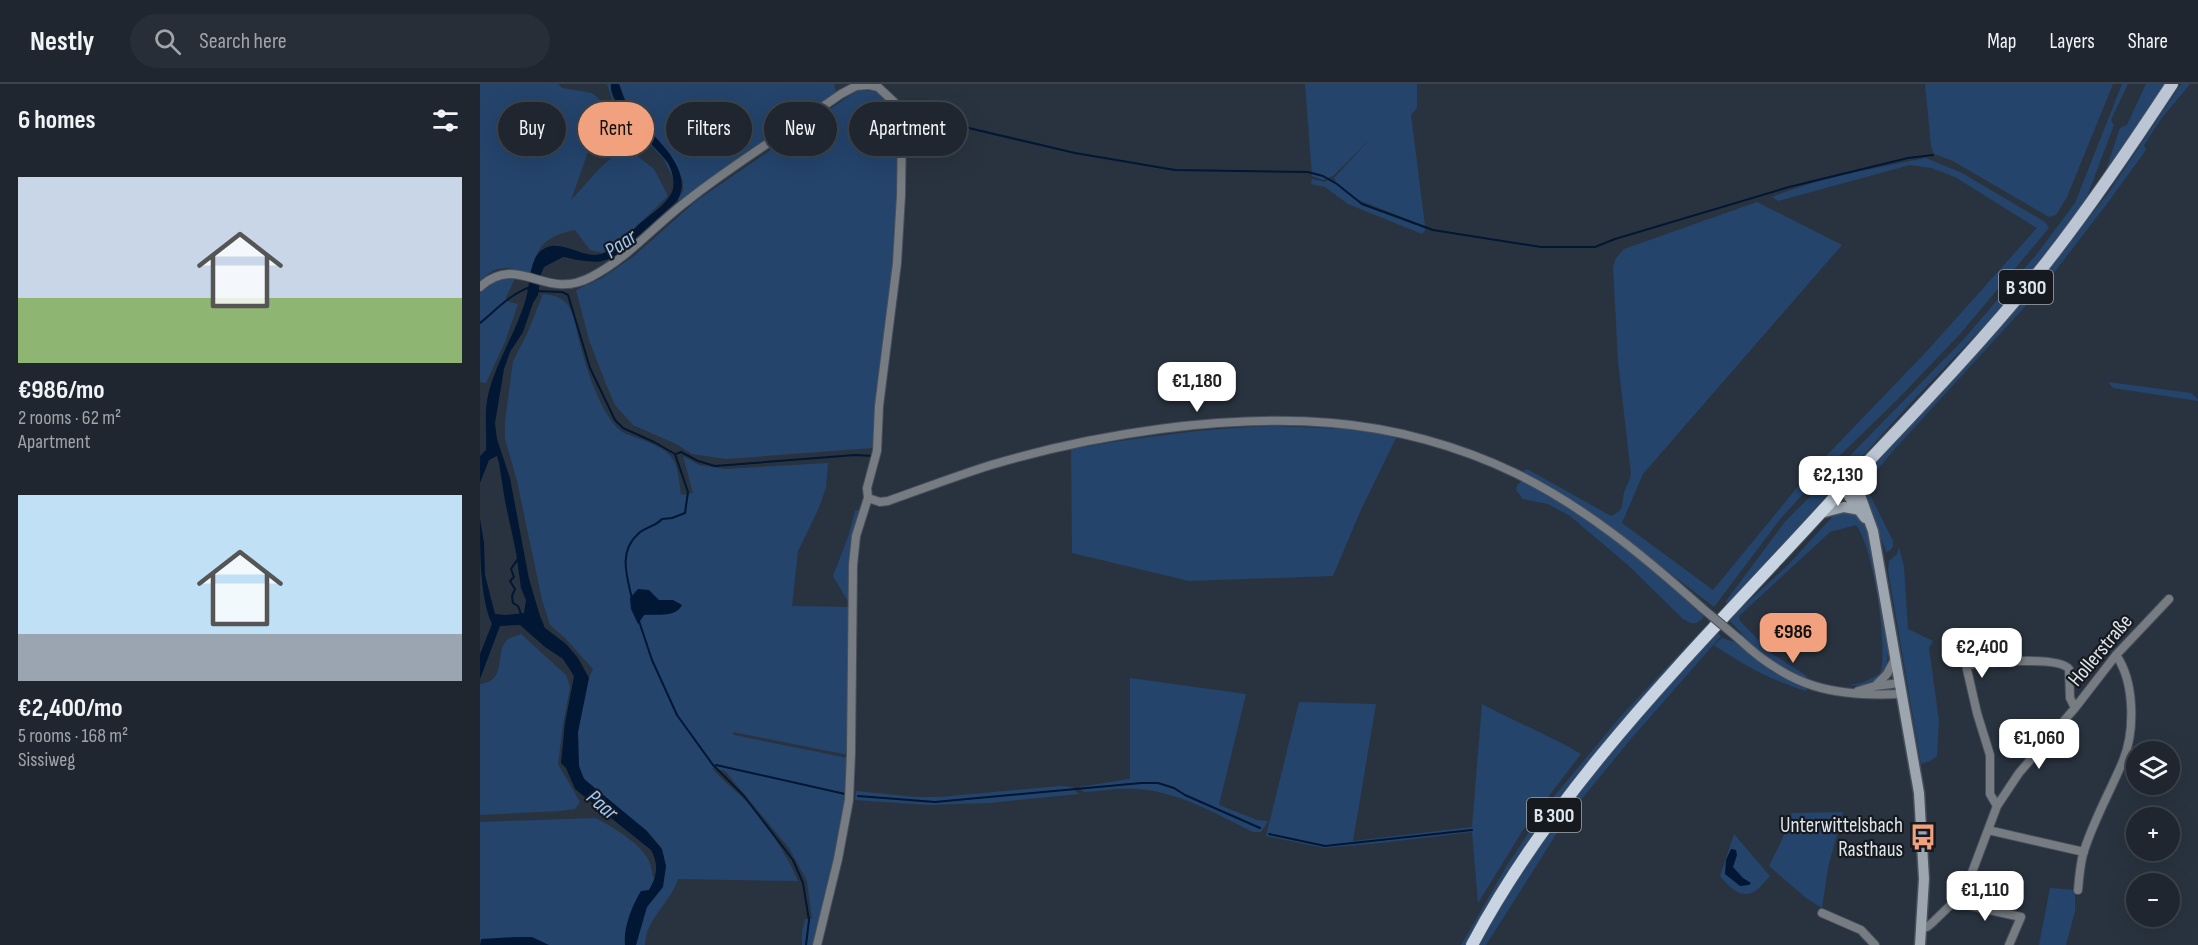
<!DOCTYPE html>
<meta charset="utf-8">
<style>
body{margin:0;font-family:"Sofia Sans Condensed",sans-serif;background:#272e37;color:#f1f3f6;height:100vh;display:flex;flex-direction:column;font-size:22px;white-space:nowrap}
*{box-sizing:border-box;margin:0}
p{font-size:20px;color:#a1a5aa}
.icon{flex:none;width:33px;height:33px;fill:none;stroke:currentColor;stroke-width:2;stroke-linecap:round;stroke-linejoin:round}
.map{position:relative;flex:1;overflow:hidden}
.panel{display:flex;flex-direction:column;background:#1f262f;width:480px}
.panel>*{flex:none}
.guide{position:absolute;left:18px;top:18px;width:570px;height:54px;display:flex;gap:12px}
.controls{position:absolute;left:1646px;top:657px;display:grid;gap:12px}
.controls a{display:grid;place-items:center;width:54px;height:54px;border-radius:50%;background:#1f262f;box-shadow:0 6px 24px #0002,0 0 0 2px #3c434b;font-size:30px}
.price{position:absolute;translate:-50% -51px;padding:0 14px;border-radius:12px;background:#fff;color:#222;font-size:20px;line-height:39px;filter:drop-shadow(0 2px 3px #0008)}
.price::after{content:'';position:absolute;left:50%;top:36px;width:18px;height:14px;margin-left:-9px;background:inherit;clip-path:polygon(0 0,100% 0,50% 100%)}
.price.on{background:#f1a17d;color:#111}
ul{padding:0;list-style:none}
li{display:grid;align-content:center;gap:12px;height:318px;padding:0 18px}
li span{display:grid;place-items:center;height:186px;border-radius:0px;color:#555}
li>.icon{margin-inline-start:auto}
span .icon{width:108px;height:108px;fill:#fffc;stroke-width:1}
li b{font-size:26px}
h2{display:flex;justify-content:space-between;align-items:center;height:72px;padding:0 18px;font-size:26px}
.chip{padding:0 21px;border-radius:27px;background:#1f262f;box-shadow:0 6px 24px #0002,0 0 0 2px #3c434b;font-size:21px;line-height:54px}
.chip.on{background:#f1a17d;color:#111}
header{display:flex;align-items:center;gap:36px;box-sizing:border-box;height:84px;padding:0 30px;background:#1f262f;border-bottom:2px solid #3c434b}
header strong{font-size:28px}
nav{display:flex;gap:33px;margin-inline-start:auto;font-size:21px}
.search{width:420px;height:54px;background:#272e37;display:flex;align-items:center;gap:15px;box-sizing:border-box;padding:0 21px;border-radius:33px;color:#a1a5aa;font-size:22px}
main{display:flex;flex:1;min-height:0}
.map>svg:first-child{display:block}
.green{fill:#24446c}
.water{fill:#011734}
.lines{fill:none;stroke-linecap:round;stroke-linejoin:round}
.stream{stroke:#011734;stroke-width:2}
.minor-casing{stroke:#464f5b;stroke-width:10}
.secondary-casing{stroke:#464f5b;stroke-width:13}
.primary-casing{stroke:#464f5b;stroke-width:14}
.trunk-casing{stroke:#464f5b;stroke-width:14}
.minor{stroke:#777c82;stroke-width:8}
.secondary{stroke:#9da5af;stroke-width:10}
.primary{stroke:#bbc5d3;stroke-width:12}
.trunk{stroke:#c8d4e2;stroke-width:12}
.minor-bridge-casing{stroke:#464f5b;stroke-width:10;stroke-linecap:butt}
.minor-bridge{stroke:#777c82;stroke-width:8}
.labels{text-anchor:middle;stroke-width:4.5;stroke-linejoin:round;paint-order:stroke}
.shield{fill:#161a1f;stroke:#a2a7ae;stroke-width:1.5}
.shield-label{font-size:20px;font-weight:bold;fill:#dee4ec}
.street-label{font-size:21px;fill:#dee4ec;stroke:#161a1f}
.poi-label{font-size:21px;fill:#dee4ec;stroke:#161a1f;text-anchor:end}
.water-label{font-size:22px;font-style:italic;fill:#9ec6f8;stroke:#161a1f}
</style>
<header>
<strong>Nestly</strong>
<div class="search"><svg class="icon" aria-label="search" viewBox="0 0 24 24"><circle cx="10" cy="10" r="6"/><path d="M15 15l6 6"/></svg>Search here</div>
<nav><a>Map</a><a>Layers</a><a>Share</a></nav>
</header>
<main>
<section class="panel">
<h2>6 homes<svg class="icon" aria-label="filters" viewBox="0 0 24 24"><path d="M4 7h16M4 17h16"/><circle cx="9" cy="7" r="2"/><circle cx="15" cy="17" r="2"/></svg></h2>
<ul>
<li><span style="background:linear-gradient(#c9d6e8 65%,#8fb573 0)"><svg class="icon" aria-label="home" viewBox="0 0 24 24"><path d="M3 11l9-7 9 7M6 9v11h12V9"/></svg></span><div><b>€986/mo</b><p>2 rooms · 62 m²</p><p>Apartment</p></div></li>
<li><span style="background:linear-gradient(#bfe0f5 75%,#9aa5b1 0)"><svg class="icon" aria-label="home" viewBox="0 0 24 24"><path d="M3 11l9-7 9 7M6 9v11h12V9"/></svg></span><div><b>€2,400/mo</b><p>5 rooms · 168 m²</p><p>Sissiweg</p></div></li>
</ul>
</section>
<div class="map">
<svg width="1718" height="861" viewBox="0 0 1718 861">
<rect width="100%" height="100%" fill="#29333f"/>
<path class="green" d="M0 0H78L82 4 112 9 125 20 91 116 119 85 145 62 174 85 188 112 139 159 122 169 110 166 95 146C68 151 55 162 51 190 28 183 18 179 0 197Z
M127 0H131C127 33 194 63 193 94L183 74 134 22Z
M139 0H354L357 11 200 119 198 115 203 107V98L190 70 149 25Z
M825 0H937V24L931 31 945 142 876 115 883 120 946 145 942 150 868 120 845 103 831 100 832 95 845 98 848 96 857 101 854 94 891 54 853 92 843 96 832 92Z
M1445 0H1633L1587 113 1576 131 1569 133 1473 77 1454 70 1451 62Z
M1642 0H1648L1631 36 1634 41 1605 118 1526 219 1426 324 1246 523V517L1304 439 1483 256 1556 171 1595 119Z
M1666 0H1685L1624 92 1640 44 1647 41Z
M1701 0H1710L1681 35 1664 61 1666 66 1629 117 1563 203 1412 368C1402 381 1387 394 1390 411L1413 457C1414 463 1412 466 1406 468L1383 399 1385 391 1504 263 1545 214 1629 108Z
M378 6 394 7 408 15 417 32 420 59 413 179 392 364 246 375 212 370 196 360 153 341 135 321 126 300 109 256 96 206 122 194 154 172 216 117Z
M1446 74 1482 89 1565 138 1569 144 1480 250 1418 315 1349 382 1301 434 1234 523 1120 435 1088 414 1045 390 1043 387 1047 385 1131 432C1146 425 1141 422 1144 409 1146 402 1150 397 1151 390L1138 277 1133 183 1136 174 1144 165 1277 118 1362 161 1163 390 1142 439 1233 506 1325 394 1447 267 1557 144 1475 93 1451 84 1430 81 1298 117 1292 113C1341 93 1395 84 1446 74Z
M24 193 35 194 26 214 29 218 38 220 25 258 6 299 0 298V209L12 198Z
M63 210C70 211 79 212 84 217 95 226 96 247 100 260 106 284 121 331 141 347 147 351 156 353 163 356 196 369 197 376 201 411L213 409 203 372 219 381 245 385 348 379 346 404 338 426 318 467 312 522 368 523V671L253 648 254 651 368 674V715L335 861H322V848L325 835H332L327 797 309 764 245 687 232 684C241 695 255 706 266 717 284 736 308 772 318 797L198 795C190 820 166 834 165 861H0V738L116 734C132 743 159 758 168 775 171 780 172 787 173 793L183 795 186 782C168 761 151 738 131 719 123 711 110 704 104 694 89 671 101 608 113 585L85 554 70 541 62 516 37 397 25 355V337L33 277 47 250Z
M1628 298 1711 309 1717 314 1718 317 1633 304Z
M794 342 888 346 916 354 880 428 853 492 709 497 592 469 591 365C658 354 725 344 794 342Z
M1042 397 1078 416 1117 442 1174 484 1224 533C1216 541 1213 541 1203 535L1148 481 1090 432 1068 420 1043 415 1036 406 1037 401Z
M380 425 370 478 369 519 353 492 368 453 375 427Z
M1372 425 1384 436 1390 449C1394 476 1415 566 1405 587 1399 601 1381 602 1368 601L1382 599 1400 590C1409 566 1393 461 1376 441L1350 448 1259 532 1260 537 1291 569 1327 592 1326 596 1296 581 1280 569 1250 537 1258 527 1308 481 1354 431 1359 427Z
M1419 463 1424 483 1428 545 1453 557 1449 564 1459 637 1457 672 1450 677 1441 680 1408 486 1409 477 1417 470Z
M1230 537 1231 539 1074 723 1033 783 988 861H981L1026 783 1067 721 1140 633Z
M1238 549 1241 552 1150 656 1087 733 1006 861H1000C1059 745 1147 642 1238 549Z
M41 550 86 591 90 603 83 640 78 680 100 718 95 725 80 727 0 731V600C28 597 14 569 27 556 30 553 37 552 41 550Z
M1242 554 1254 558 1291 587 1327 604 1326 607C1293 597 1263 581 1234 561Z
M650 594 766 610 739 721 777 736 788 737 781 748H773C737 730 700 709 660 705 641 703 622 707 604 708L599 703 650 695Z
M819 618 896 620 873 757 992 743 1002 620C1035 638 1070 651 1101 670L1043 746 998 819 992 748 901 759 844 764 786 752Z
M580 702 592 703 599 710 509 719 450 721 375 716 376 707 436 713H460Z
M1363 728 1348 784 1342 824 1326 814 1289 782 1302 756 1312 729Z
M1254 750 1290 792C1286 796 1283 800 1280 803 1264 819 1250 804 1240 792Z
M1570 804 1595 806V827L1586 861H1559Z"/>
<path class="water" d="M131 0H139C142 9 145 18 151 26 169 50 217 84 197 117L137 171C119 180 117 178 98 176 93 176 89 173 83 173L64 183 61 190 58 211 53 219 43 248 30 268 24 285 15 339 17 355 30 394 49 495 60 532 65 544 86 560 98 574 109 594 98 648 99 682 104 695 167 747 182 765 186 782 183 803 167 823 156 861H145C143 844 152 822 161 807L169 806C177 792 179 781 171 766L95 705 86 684 81 679 85 639 94 592 83 575 65 563 40 541 20 542 0 595V570L12 540C0 515 0 467 0 435L4 459 5 491 15 530 25 531 44 529 46 516 41 504 36 468 25 417 19 379 17 372 9 376 0 399V372L6 366C7 347 4 330 8 311 16 278 35 250 45 218 50 203 49 181 58 170 74 151 97 171 114 171 122 171 129 167 135 163 144 156 151 148 158 141 168 132 182 124 189 113 197 103 193 89 188 79 174 60 128 22 131 0Z
M158 505 169 506 179 516H193L202 521C196 534 176 530 164 531L158 540 151 525 150 514Z
M1251 765 1256 766 1257 771 1253 783 1263 794 1271 799 1269 801 1260 802 1245 790 1246 776Z
M36 853H52L69 861H0L1 855Z"/>
<g class="lines">
<path class="stream" d="M454 39 463 38 595 69 695 86 828 88 843 92 857 100 882 120 953 146 1061 163H1115L1135 155 1309 103 1428 74 1453 71
M56 207 82 208 88 211 110 284 135 336 143 344 174 358 195 370 208 408 205 429 192 434 182 435C175 443 165 443 158 450 138 468 147 492 152 515
M0 239C16 226 31 209 51 203
M196 370 201 368 218 377 235 382 375 371 393 372
M37 476 31 485 34 493 30 497 35 505 32 512 33 519 38 522 41 530
M159 537 172 576 197 631 233 681 264 712 313 776 323 799 329 836 326 861
M236 681 365 710
M378 712 455 718 661 699H678L694 704 705 711 780 744
M789 750 845 762 992 746"/>
<g class="minor-casing">
<path id="minor" d="M0 203C39 168 65 218 111 193 148 174 174 142 207 117 256 78 310 46 361 10L376 2 389 1 398 3 414 18 419 27 422 43 421 111 417 179 399 322 397 367 387 404 388 414 376 452 373 481 371 669 369 716 358 775 337 861
M388 414 400 418 408 417C442 405 476 392 511 381 615 350 743 330 852 339 914 344 979 362 1035 389 1105 423 1165 473 1222 524
M1259 555C1310 603 1352 613 1421 610
M1397 600 1407 590 1415 575
M1378 607 1395 602 1419 599
M1517 722 1510 710V671L1497 629 1486 581C1504 579 1579 571 1589 585L1590 614 1595 624
M1508 746 1604 768
M1598 806C1599 794 1600 782 1603 770 1613 737 1630 708 1643 677 1655 647 1655 598 1636 571
M1474 818 1541 833 1529 861
M1342 829 1381 846 1395 861
M1441 844 1447 843 1452 839 1485 807 1517 722 1539 689 1595 624 1636 571 1689 515"/>
</g>
<g class="secondary-casing">
<path id="secondary" d="M1368 400 1381 414 1393 447 1439 709 1444 795 1440 861
M1364 403 1370 414 1385 434
M1341 429 1364 423 1380 426"/>
</g>
<g class="primary-casing">
<path id="primary" d="M1364 403C1433 330 1503 258 1566 179 1611 122 1652 61 1692 0"/>
</g>
<g class="trunk-casing">
<path id="trunk" d="M992 861C1085 686 1233 549 1364 403"/>
</g>
<use href="#minor" class="minor"/>
<use href="#secondary" class="secondary"/>
<use href="#primary" class="primary"/>
<use href="#trunk" class="trunk"/>
<g class="minor-bridge-casing">
<path id="minor-bridge" d="M1222 524 1259 555"/>
</g>
<use href="#minor-bridge" class="minor-bridge"/>
</g>
<defs>
<g id="bus-bare" transform="scale(2.07)"><path d="M-5-6H5V4H4V6H2V4H-2V6H-4V4H-5ZM-3.5-4V0h7V-4ZM-3.5 1.2v1.5H-2V1.2ZM2 1.2v1.5H3.5V1.2Z" fill="#f1a17d" stroke="#161a1f" stroke-width="2.5" paint-order="stroke"/></g>
</defs>
<g fill-rule="evenodd">
<use href="#bus-bare" x="1443" y="753"/>
</g>
<g class="labels">
<g class="shield">
<rect x="1519" y="186" width="54" height="34" rx="4.5"/>
<rect x="1047" y="714" width="54" height="34" rx="4.5"/>
</g>
<g class="shield-label">
<text x="1546" y="210">B 300</text>
<text x="1074" y="738">B 300</text>
</g>
<g class="street-label">
<text transform="translate(1620 566) rotate(-50)" y="7">Hollerstraße</text>
</g>
<g class="poi-label">
<text x="1423" y="748">Unterwittelsbach<tspan x="1423" dy="24">Rasthaus</tspan></text>
</g>
<g class="water-label">
<text transform="translate(140 159) rotate(-34)" y="8">Paar</text>
<text transform="translate(123 720) rotate(41)" y="8">Paar</text>
</g>
</g>
</svg>
<div class="controls">
<a><svg class="icon" aria-label="layers" viewBox="0 0 24 24"><path d="M12 4l9 5-9 5-9-5zM3 14l9 5 9-5"/></svg></a>
<a>+</a>
<a>−</a>
</div>
<b class="price" style="left:717px;top:329px">€1,180</b>
<b class="price" style="left:1358px;top:423px">€2,130</b>
<b class="price on" style="left:1313px;top:580px">€986</b>
<b class="price" style="left:1502px;top:595px">€2,400</b>
<b class="price" style="left:1559px;top:686px">€1,060</b>
<b class="price" style="left:1505px;top:838px">€1,110</b>
<div class="guide">
<a class="chip">Buy</a>
<a class="chip on">Rent</a>
<a class="chip">Filters</a>
<a class="chip">New</a>
<a class="chip">Apartment</a>
</div>
</div>
</main>
